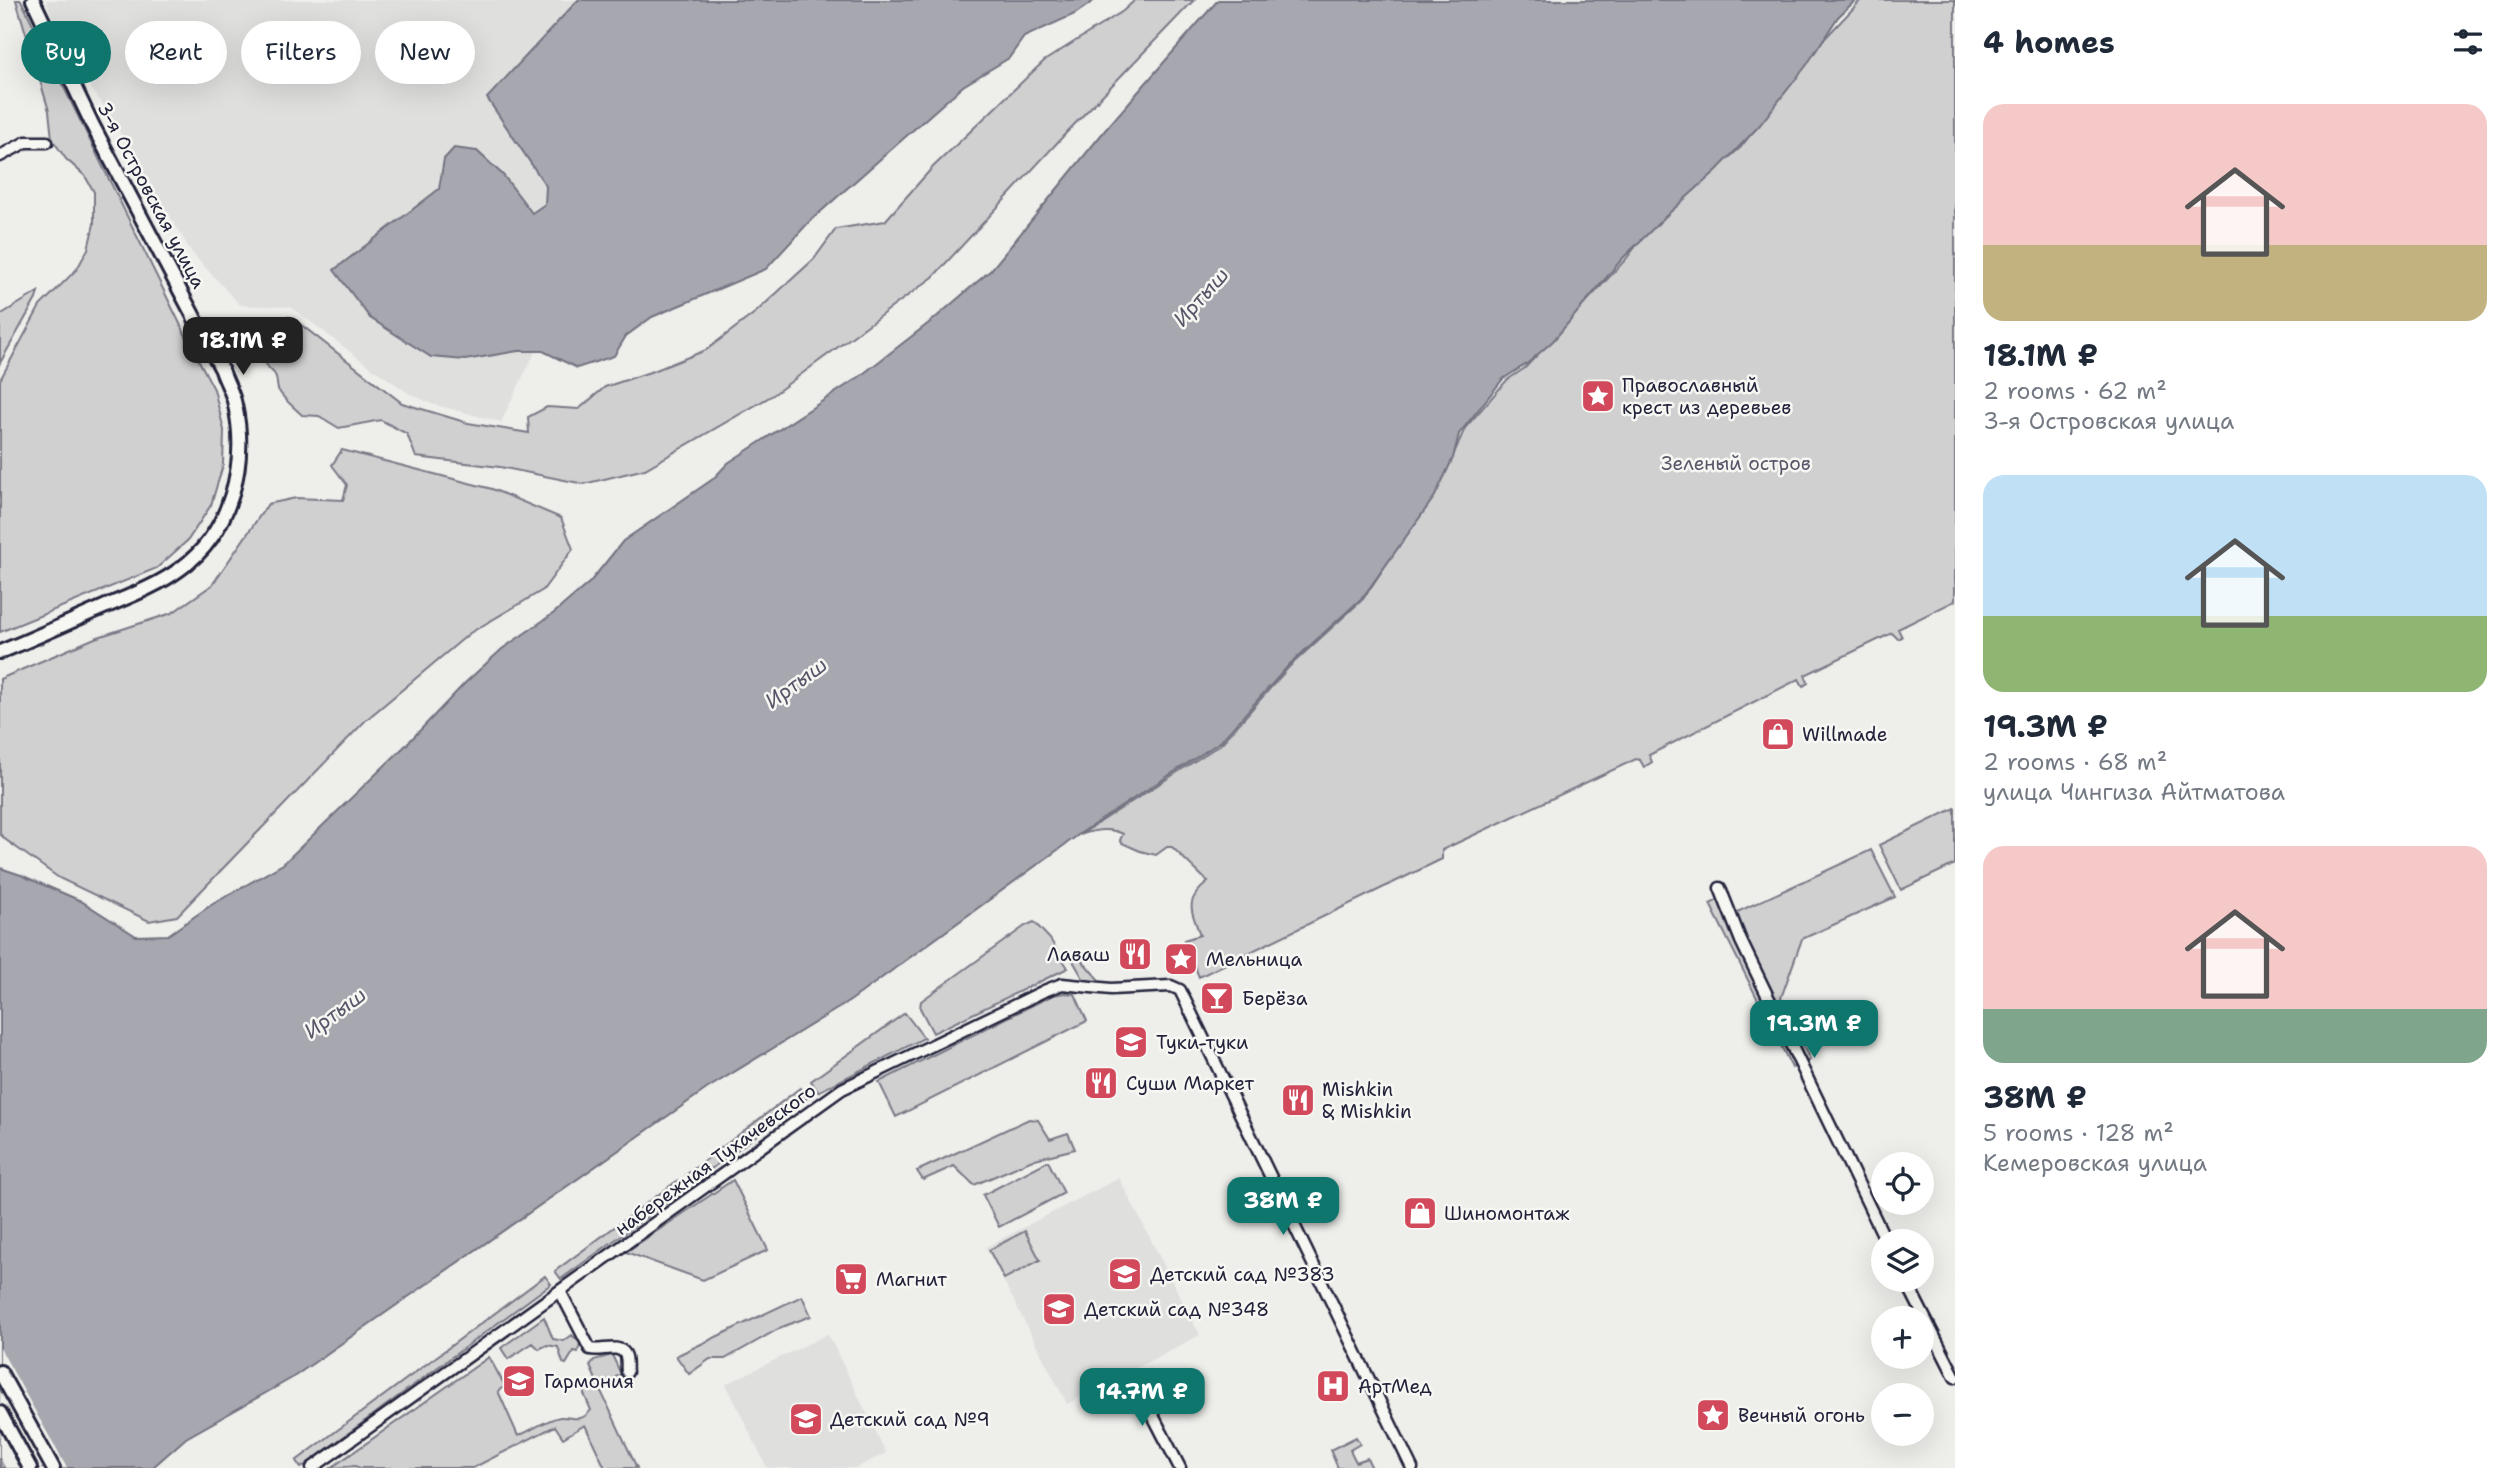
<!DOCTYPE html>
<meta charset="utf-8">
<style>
body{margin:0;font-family:"Shantell Sans",sans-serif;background:#f2f2f3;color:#1f2937;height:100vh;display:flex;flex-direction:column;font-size:26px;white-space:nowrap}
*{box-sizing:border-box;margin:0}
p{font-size:23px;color:#747a83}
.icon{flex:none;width:38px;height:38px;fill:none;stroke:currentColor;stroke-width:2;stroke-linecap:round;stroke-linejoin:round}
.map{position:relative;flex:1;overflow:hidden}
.drawer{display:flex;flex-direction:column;background:#fff;width:560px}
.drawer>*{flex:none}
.hud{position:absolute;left:21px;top:21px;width:665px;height:63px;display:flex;gap:14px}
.buttons{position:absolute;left:1871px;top:1152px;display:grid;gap:14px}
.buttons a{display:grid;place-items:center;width:63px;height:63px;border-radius:50%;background:#fff;box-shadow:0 7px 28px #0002;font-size:35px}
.price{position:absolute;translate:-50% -60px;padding:0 16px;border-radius:14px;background:#0f766e;color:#fff;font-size:23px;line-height:46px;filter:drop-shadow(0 2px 4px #0008)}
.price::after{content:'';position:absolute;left:50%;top:42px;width:21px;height:16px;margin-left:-10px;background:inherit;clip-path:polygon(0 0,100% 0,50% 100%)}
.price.selected{background:#222;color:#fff}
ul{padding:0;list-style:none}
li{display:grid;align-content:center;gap:14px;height:371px;padding:0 28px}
li span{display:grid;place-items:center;height:217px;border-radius:21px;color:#555}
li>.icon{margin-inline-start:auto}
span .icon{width:126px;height:126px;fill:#fffc;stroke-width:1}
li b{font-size:30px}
h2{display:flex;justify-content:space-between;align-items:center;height:84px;padding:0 28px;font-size:30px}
.tag{padding:0 24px;border-radius:32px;background:#fff;box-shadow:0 7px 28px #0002;font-size:24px;line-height:63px}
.tag.selected{background:#0f766e;color:#fff}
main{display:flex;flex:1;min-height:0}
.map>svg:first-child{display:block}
.built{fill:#dfdfde}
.green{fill:#d0d0d1;stroke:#797986;stroke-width:2}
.water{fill:#a7a7af;stroke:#727281;stroke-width:2}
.pier{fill:#eeeeeb}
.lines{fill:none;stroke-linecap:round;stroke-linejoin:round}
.minor-casing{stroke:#22223b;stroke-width:15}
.major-casing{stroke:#22223b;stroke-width:18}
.minor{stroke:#f6f6f2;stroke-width:10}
.major{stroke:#f6f6f2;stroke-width:12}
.labels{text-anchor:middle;stroke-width:5;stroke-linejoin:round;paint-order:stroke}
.street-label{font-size:19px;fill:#22223b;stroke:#f6f6f2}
.poi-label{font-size:19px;fill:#22223b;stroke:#f6f6f2;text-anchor:start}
.park-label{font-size:19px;fill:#565668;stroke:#f6f6f2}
.water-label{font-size:21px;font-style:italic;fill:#575769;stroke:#f6f6f2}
</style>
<main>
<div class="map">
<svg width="1955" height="1468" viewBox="0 0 1955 1468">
<rect width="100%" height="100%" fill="#eeeeeb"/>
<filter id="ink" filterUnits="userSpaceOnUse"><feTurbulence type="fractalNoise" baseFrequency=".0143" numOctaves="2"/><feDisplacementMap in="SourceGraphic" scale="14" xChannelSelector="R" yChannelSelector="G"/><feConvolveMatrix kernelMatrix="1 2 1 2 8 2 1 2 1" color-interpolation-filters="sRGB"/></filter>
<g filter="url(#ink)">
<path class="built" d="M46 0H701L698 17 501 422 432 404 410 394 369 366 291 307 240 305 192 253 104 106 72 63 77 58 53 28 55 27Z
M1119 1178 1200 1335 1067 1404 986 1247Z
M828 1334 886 1453 856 1468H767L726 1384Z"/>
<path class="green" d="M16 0H21L187 338 214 389 224 430 223 465 211 505 188 540 157 568 0 632V380L40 306 77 269 88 249 94 224V192L85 176 66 159 52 139 49 111Z
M1135 0H1194L1068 131 933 277 773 395 645 469 584 484 500 467 416 457 407 434 381 420 339 428 319 416 302 415C295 408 284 400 279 391 276 387 278 380 275 375 274 372 270 370 268 367 250 341 256 314 291 317L402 403 468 423 529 433 528 417 547 407 579 409 605 387 656 370 706 350 756 312 814 259 836 229 885 221 932 168 1044 61 1123 11Z
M1861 0H1955V601L1898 629 1902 637 1898 639 1892 633 1805 675 1808 683 1803 686 1799 679 1649 755 1652 762 1644 767 1640 760 1636 759 1442 850V859L1199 977 1184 940 1200 935C1191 909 1184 901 1208 882L1172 847H1167L1156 855 1140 851 1122 843 1120 840 1123 834C1109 827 1094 830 1080 835L1221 744 1289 667 1363 599 1442 481 1465 428 1507 380 1525 368 1626 259 1652 225 1741 147 1815 49Z
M38 292 36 299 0 363V315Z
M342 450 492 489 561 518 573 549 543 590 470 633 366 720 177 916 149 921 59 878 6 840 0 834V679L95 638 172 613 212 585 268 504 296 498 343 500 347 485 332 465Z
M1955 808V864L1901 890 1879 845Z
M1871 850 1895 897 1802 939 1781 998 1810 1060 1792 1068 1710 904 1722 898 1733 914Z
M1034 922 1050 939 1068 968 933 1033 920 1008 921 1001 1025 926Z
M1074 951 1098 979 1094 984 1084 980 1072 959Z
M1064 993 1075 994 1087 1021 896 1117 879 1082 1053 995Z
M905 1013 924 1038 818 1092 811 1081Z
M800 1088 807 1098 692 1183 686 1175Z
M1029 1119 1038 1120 1050 1139 1068 1133 1075 1149 1035 1159 974 1185 954 1166 923 1180 917 1171Z
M1048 1161 1064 1193 999 1227 983 1195Z
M733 1180 768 1250 703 1280 626 1252Z
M677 1181 684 1190 561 1279 555 1271Z
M1025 1231 1040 1260 1004 1279 989 1250Z
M545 1276 551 1284 301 1468 296 1461Z
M802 1296 811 1316 782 1327 725 1359H710L689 1374 676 1356Z
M544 1317 553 1339 564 1341 572 1335 580 1343 578 1352 574 1351 566 1364 563 1363 558 1347 547 1345 539 1349 533 1343 508 1359 501 1348Z
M612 1355 621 1374 599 1387 637 1468H605L585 1425 563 1438 555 1426 473 1468H360L355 1466 331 1468 489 1357 505 1386 498 1391 518 1436C531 1431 547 1419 560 1417 572 1416 580 1424 591 1410L584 1394 585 1389 596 1386 597 1382 590 1366 594 1360Z
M1356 1437 1360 1444 1350 1450 1356 1462 1367 1458 1372 1468H1338L1330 1450Z"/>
<path class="water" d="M578 0H1095L1075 14 1024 37 1009 58 963 86 809 222 766 269 652 317 626 336 614 356 577 368 543 351H518L465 360 431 357 370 318 334 270 439 189 444 159 454 148 477 151 503 175 532 213 545 204 546 186 487 98Z
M1218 0H1856L1838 17 1806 66 1759 126 1717 170 1667 215 1622 259 1553 341 1528 363 1503 379 1459 434 1453 458 1435 496 1363 597 1289 665 1220 742 1081 833 850 1001 708 1088 292 1378 186 1438 152 1468H0V868L21 875 81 901 136 936 168 935 211 905 283 864 406 745 465 683 502 649 554 613 590 582 623 541 713 479 728 463 859 377 934 319 991 270 1106 129Z"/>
<path class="pier" d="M0 1348 67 1468H6L0 1458Z"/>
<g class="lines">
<g class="minor-casing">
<path id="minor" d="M0 156 26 142H47
M1720 888 1741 941 1886 1241
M1905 1279 1955 1377
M560 1291 590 1349C601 1352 618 1343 625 1354 628 1359 626 1367 627 1372
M1147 1382V1404L1180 1468
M312 1468 842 1089 1044 991 1062 984 1111 989 1171 986 1180 990 1412 1468"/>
</g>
<g class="major-casing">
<path id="major" d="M0 652C35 638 69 622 104 607 130 596 157 586 180 569 231 533 248 464 235 405 233 393 226 382 222 370L93 126 33 0
M0 1372 53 1468
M0 1413 30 1468"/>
</g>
<use href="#minor" class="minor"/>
<use href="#major" class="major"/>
</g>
</g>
<defs>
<g id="sight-square" transform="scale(1.75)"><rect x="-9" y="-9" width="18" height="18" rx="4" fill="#d1495b" stroke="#f6f6f2"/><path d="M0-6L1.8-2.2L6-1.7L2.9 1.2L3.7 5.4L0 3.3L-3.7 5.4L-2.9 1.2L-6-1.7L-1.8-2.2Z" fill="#fff"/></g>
<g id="shop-square" transform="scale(1.75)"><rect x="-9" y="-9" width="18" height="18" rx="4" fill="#d1495b" stroke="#f6f6f2"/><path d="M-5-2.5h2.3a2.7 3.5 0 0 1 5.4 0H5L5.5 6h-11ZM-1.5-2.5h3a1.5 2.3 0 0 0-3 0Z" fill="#fff"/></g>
<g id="restaurant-square" transform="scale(1.75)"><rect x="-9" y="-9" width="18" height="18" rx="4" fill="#d1495b" stroke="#f6f6f2"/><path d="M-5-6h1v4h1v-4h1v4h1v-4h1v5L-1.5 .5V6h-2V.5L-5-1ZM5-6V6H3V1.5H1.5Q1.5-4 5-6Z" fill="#fff"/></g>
<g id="bar-square" transform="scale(1.75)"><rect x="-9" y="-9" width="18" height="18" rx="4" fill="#d1495b" stroke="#f6f6f2"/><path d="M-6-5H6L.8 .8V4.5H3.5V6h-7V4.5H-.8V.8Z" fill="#fff"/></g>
<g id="school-square" transform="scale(1.75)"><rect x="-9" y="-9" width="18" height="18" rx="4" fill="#d1495b" stroke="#f6f6f2"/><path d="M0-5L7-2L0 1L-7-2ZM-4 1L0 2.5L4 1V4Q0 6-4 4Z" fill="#fff"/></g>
<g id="supermarket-square" transform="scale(1.75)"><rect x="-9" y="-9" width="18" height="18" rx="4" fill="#d1495b" stroke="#f6f6f2"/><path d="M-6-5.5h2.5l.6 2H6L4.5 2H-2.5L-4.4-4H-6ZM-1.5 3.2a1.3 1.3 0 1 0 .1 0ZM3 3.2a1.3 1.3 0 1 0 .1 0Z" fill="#fff"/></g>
<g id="hospital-square" transform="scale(1.75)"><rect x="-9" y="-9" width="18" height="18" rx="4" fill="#d1495b" stroke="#f6f6f2"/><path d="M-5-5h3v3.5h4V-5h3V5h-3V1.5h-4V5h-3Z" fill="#fff"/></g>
</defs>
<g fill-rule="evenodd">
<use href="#sight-square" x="1598" y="396"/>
<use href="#shop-square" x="1778" y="734"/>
<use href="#restaurant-square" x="1135" y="954"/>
<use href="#sight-square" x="1181" y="959"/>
<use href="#bar-square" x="1217" y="998"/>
<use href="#school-square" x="1131" y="1042"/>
<use href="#restaurant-square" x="1101" y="1083"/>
<use href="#restaurant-square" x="1298" y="1100"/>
<use href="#shop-square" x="1420" y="1213"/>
<use href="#school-square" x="1125" y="1274"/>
<use href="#supermarket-square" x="851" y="1279"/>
<use href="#school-square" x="1059" y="1309"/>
<use href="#school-square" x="519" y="1381"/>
<use href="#hospital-square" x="1333" y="1386"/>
<use href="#sight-square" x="1713" y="1415"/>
<use href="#school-square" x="806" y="1419"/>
</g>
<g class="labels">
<g class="street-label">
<text transform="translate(152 195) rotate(62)" y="7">3-я Островская улица</text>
<text transform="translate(715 1159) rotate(-36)" y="7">набережная Тухачевского</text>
</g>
<g class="poi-label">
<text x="1622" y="392">Православный<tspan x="1622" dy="22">крест из деревьев</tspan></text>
<text x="1802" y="741">Willmade</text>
<text x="1110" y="961" text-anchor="end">Лаваш</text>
<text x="1206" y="966">Мельница</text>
<text x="1242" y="1005">Берёза</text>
<text x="1156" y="1049">Туки-туки</text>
<text x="1126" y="1090">Суши Маркет</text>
<text x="1322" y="1096">Mishkin<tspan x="1322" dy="22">&amp; Mishkin</tspan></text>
<text x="1444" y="1220">Шиномонтаж</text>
<text x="1150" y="1281">Детский сад №383</text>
<text x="876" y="1286">Магнит</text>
<text x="1084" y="1316">Детский сад №348</text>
<text x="544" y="1388">Гармония</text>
<text x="1358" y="1393">АртМед</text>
<text x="1738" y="1422">Вечный огонь</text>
<text x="830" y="1426">Детский сад №9</text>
</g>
<g class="park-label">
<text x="1736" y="470">Зеленый остров</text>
</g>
<g class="water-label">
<text transform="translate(1201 297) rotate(-48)" y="7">Иртыш</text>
<text transform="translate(796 683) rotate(-36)" y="7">Иртыш</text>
<text transform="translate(335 1013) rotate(-36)" y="7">Иртыш</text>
</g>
</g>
</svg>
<div class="buttons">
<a><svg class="icon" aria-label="locate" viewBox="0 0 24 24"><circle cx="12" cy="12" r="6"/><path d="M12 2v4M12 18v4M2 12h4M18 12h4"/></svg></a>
<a><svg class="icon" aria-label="layers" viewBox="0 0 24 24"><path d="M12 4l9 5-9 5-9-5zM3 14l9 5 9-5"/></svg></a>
<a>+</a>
<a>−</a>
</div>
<b class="price selected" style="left:243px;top:377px">18.1M ₽</b>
<b class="price" style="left:1814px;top:1060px">19.3M ₽</b>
<b class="price" style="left:1283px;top:1237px">38M ₽</b>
<b class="price" style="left:1142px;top:1428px">14.7M ₽</b>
<div class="hud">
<a class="tag selected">Buy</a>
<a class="tag">Rent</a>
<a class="tag">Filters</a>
<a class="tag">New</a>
</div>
</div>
<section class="drawer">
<h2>4 homes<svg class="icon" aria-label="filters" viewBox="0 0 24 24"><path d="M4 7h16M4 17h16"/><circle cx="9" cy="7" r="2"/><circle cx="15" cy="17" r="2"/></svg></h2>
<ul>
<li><span style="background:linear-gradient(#f6c9c9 65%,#c2b280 0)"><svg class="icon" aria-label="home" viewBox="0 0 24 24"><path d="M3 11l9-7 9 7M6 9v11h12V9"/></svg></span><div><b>18.1M ₽</b><p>2 rooms · 62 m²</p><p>3-я Островская улица</p></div></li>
<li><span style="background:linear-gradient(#bfe0f5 65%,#8fb573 0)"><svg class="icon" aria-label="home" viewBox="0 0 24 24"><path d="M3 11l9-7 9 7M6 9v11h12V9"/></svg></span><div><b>19.3M ₽</b><p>2 rooms · 68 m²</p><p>улица Чингиза Айтматова</p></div></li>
<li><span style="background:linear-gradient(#f6c9c9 75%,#7fa58c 0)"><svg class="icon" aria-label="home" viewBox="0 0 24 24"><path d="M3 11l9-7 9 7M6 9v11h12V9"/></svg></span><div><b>38M ₽</b><p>5 rooms · 128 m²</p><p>Кемеровская улица</p></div></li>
</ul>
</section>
</main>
